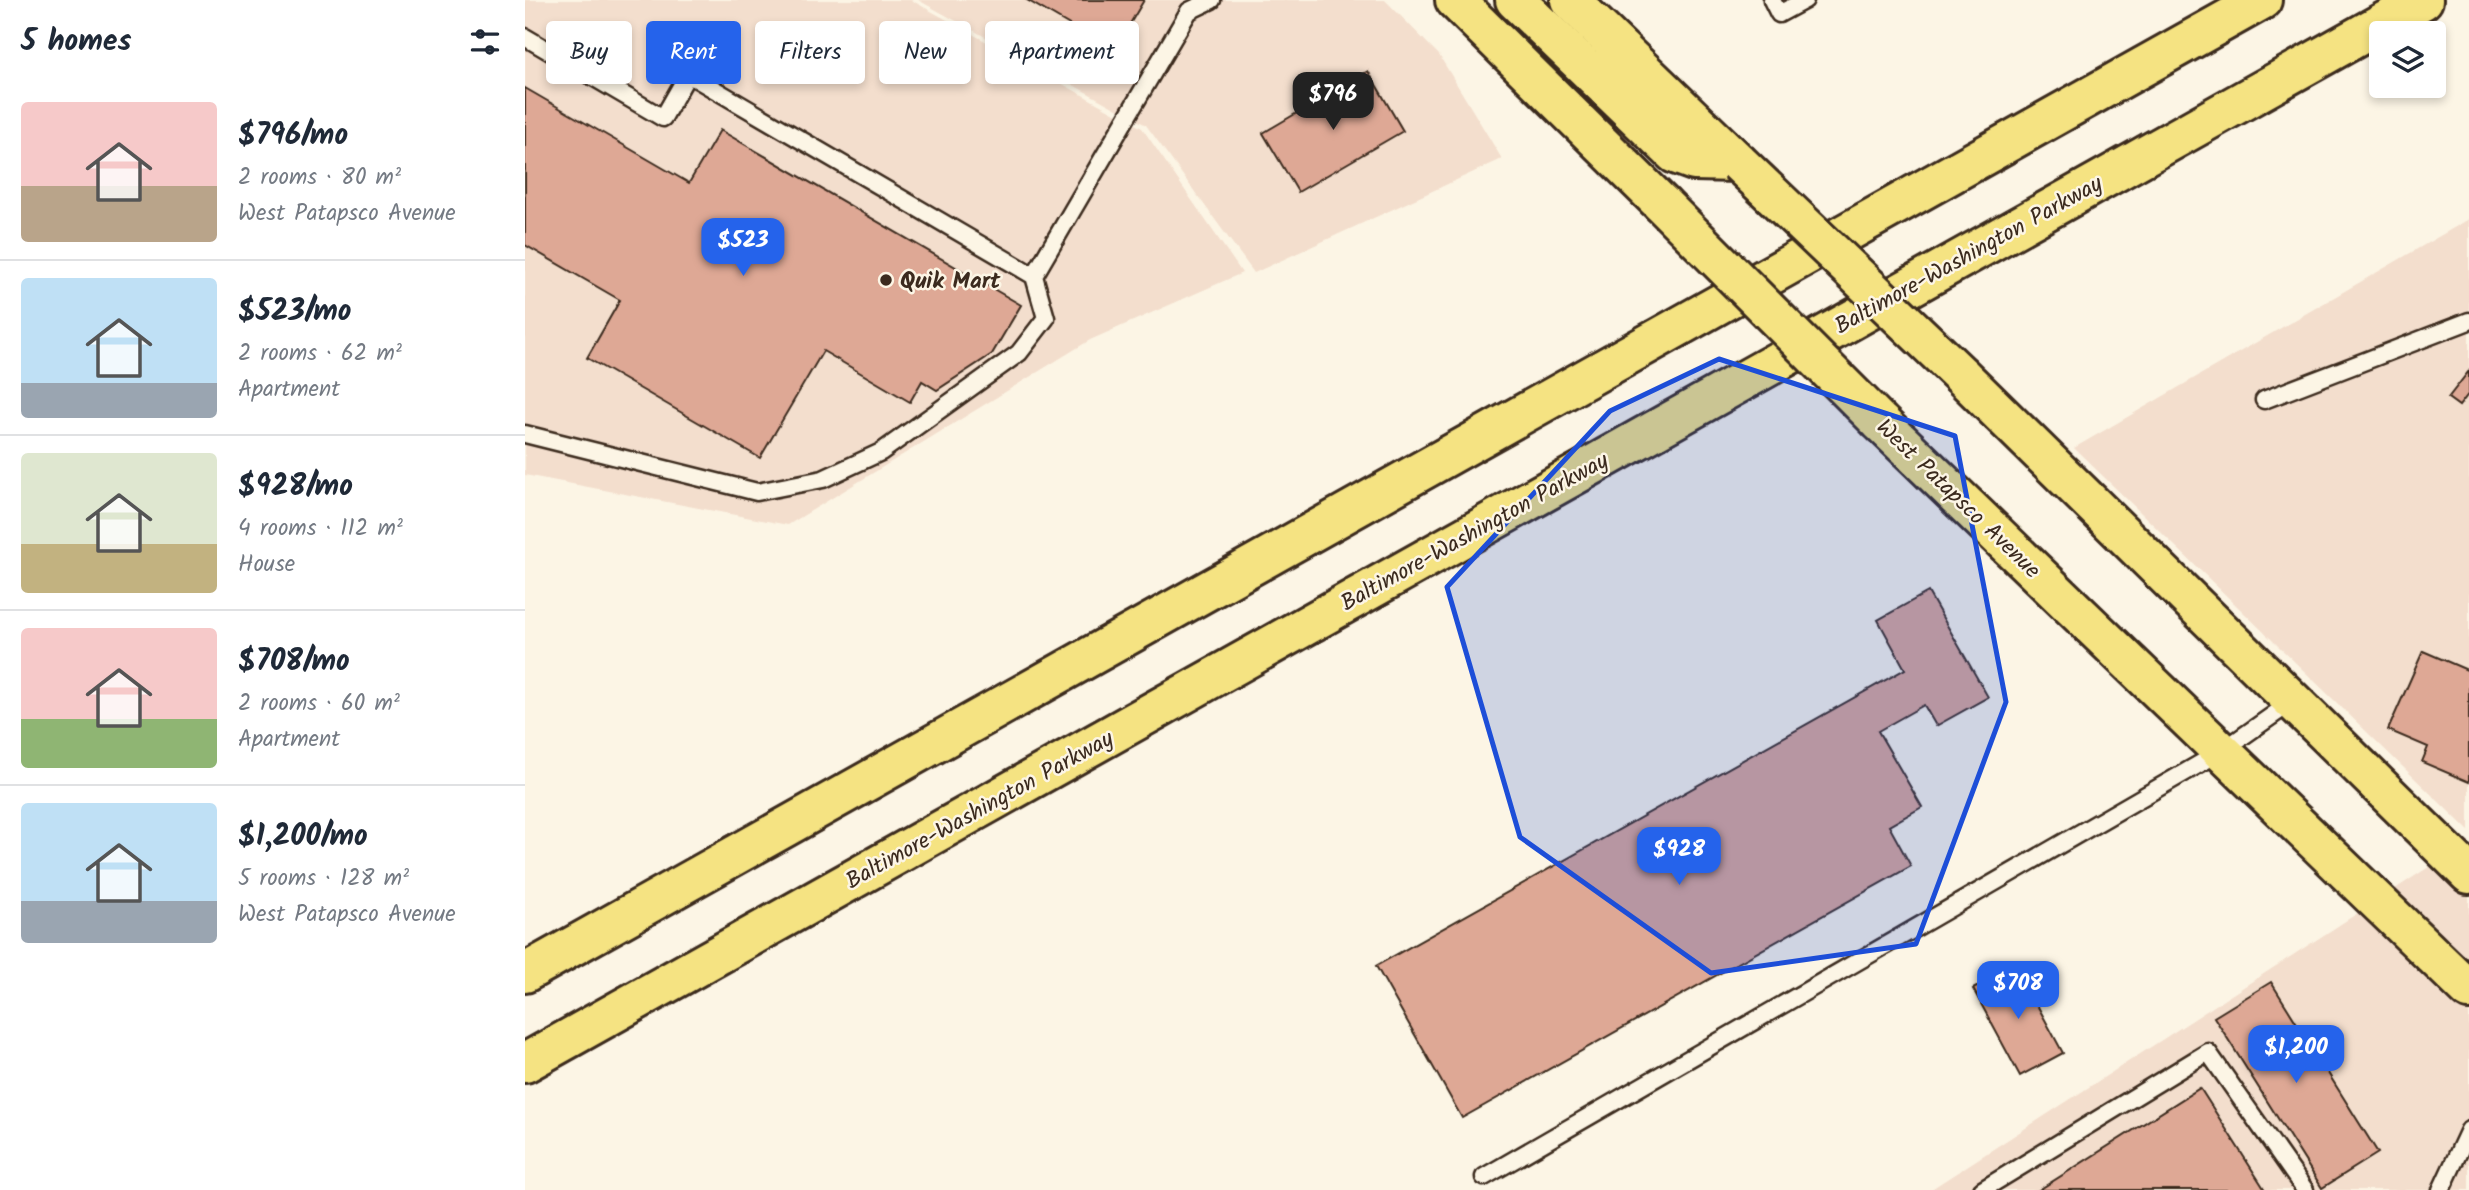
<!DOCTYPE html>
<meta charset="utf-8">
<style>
body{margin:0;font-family:Kalam,sans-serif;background:#f2f2f3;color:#1f2937;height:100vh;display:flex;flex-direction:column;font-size:26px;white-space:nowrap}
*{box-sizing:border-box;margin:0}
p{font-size:23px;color:#747a83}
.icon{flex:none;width:38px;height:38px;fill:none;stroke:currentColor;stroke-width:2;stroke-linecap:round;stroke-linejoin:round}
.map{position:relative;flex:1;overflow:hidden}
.side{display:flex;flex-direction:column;background:#fff;width:525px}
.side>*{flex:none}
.top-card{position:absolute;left:21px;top:21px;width:665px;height:63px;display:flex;gap:14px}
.buttons{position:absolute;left:1844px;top:21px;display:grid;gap:14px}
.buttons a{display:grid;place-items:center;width:77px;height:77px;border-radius:7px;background:#fff;box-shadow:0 4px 10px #0003;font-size:35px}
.price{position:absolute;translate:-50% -60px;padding:0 16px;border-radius:14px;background:#2563eb;color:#fff;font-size:23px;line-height:46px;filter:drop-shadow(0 2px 4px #0008)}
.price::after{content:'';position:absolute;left:50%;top:42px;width:21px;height:16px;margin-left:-10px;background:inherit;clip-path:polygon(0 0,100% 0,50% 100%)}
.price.current{background:#222;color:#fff}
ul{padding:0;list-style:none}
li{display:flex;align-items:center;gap:21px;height:175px;padding:0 21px}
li+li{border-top:2px solid #e0e1e3}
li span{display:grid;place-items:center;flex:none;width:196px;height:140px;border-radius:7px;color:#555}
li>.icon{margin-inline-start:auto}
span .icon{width:84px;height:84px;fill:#fffc;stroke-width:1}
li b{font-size:30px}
h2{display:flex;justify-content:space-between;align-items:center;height:84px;padding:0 21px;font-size:30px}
.chip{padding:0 24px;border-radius:7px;background:#fff;box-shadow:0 4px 10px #0003;font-size:24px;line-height:63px}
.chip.current{background:#2563eb;color:#fff}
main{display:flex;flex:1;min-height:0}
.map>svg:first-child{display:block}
.built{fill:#f3decd}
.building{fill:#dea895;stroke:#3b2a1e;stroke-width:2}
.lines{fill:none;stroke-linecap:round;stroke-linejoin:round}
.service-casing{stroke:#3b2a1e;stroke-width:21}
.primary-casing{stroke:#3b2a1e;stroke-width:44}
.motorway-casing{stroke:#3b2a1e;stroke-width:44}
.service{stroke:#fcf5e5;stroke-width:16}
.primary{stroke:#f5e382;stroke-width:38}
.motorway{stroke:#f5e382;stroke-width:38}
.primary-bridge-casing{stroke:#3b2a1e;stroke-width:44;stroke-linecap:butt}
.primary-bridge{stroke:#f5e382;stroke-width:38}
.marked{fill:#1d4ed8;fill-opacity:0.2;stroke:#1d4ed8;stroke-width:5;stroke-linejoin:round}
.poi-dot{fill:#3b2a1e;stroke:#fcf5e5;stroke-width:2.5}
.labels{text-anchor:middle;stroke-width:5;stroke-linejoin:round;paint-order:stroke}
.street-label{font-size:23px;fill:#3b2a1e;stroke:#fcf5e5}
.poi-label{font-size:23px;font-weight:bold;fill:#3b2a1e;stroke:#fcf5e5;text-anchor:start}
</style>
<main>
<section class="side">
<h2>5 homes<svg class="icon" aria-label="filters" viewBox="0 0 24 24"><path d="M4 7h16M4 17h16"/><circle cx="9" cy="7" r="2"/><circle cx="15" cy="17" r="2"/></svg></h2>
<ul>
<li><span style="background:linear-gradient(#f6c9c9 60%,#b9a48a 0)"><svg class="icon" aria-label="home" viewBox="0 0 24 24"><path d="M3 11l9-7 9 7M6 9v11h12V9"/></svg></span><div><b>$796/mo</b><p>2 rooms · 80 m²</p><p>West Patapsco Avenue</p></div></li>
<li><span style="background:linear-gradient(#bfe0f5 75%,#9aa5b1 0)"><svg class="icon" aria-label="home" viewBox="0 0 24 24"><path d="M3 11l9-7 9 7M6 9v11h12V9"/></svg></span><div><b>$523/mo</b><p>2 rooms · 62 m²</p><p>Apartment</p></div></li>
<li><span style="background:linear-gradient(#dfe7d0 65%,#c2b280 0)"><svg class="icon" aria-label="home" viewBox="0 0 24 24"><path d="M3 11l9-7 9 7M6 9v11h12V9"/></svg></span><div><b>$928/mo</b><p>4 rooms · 112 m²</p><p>House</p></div></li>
<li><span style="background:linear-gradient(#f6c9c9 65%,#8fb573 0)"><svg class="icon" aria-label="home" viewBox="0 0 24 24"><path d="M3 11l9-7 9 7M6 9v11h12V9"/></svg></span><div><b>$708/mo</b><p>2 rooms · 60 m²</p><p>Apartment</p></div></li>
<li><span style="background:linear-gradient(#bfe0f5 70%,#9aa5b1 0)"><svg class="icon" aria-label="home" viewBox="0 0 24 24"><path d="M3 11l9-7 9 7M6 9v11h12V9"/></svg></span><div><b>$1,200/mo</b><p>5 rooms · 128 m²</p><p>West Patapsco Avenue</p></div></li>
</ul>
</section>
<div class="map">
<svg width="1944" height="1190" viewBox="0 0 1944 1190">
<rect width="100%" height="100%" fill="#fcf5e5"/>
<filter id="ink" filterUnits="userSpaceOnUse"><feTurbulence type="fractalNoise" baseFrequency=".0143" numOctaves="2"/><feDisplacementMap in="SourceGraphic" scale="14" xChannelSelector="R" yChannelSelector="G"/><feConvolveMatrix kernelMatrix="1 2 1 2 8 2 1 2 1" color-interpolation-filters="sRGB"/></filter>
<g filter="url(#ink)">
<path class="built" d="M0 0H386L617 128 717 273 565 340 263 525 0 475Z
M393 0H860L914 55 977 159 729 273 621 125Z
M1944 219V831L1549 448Z
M1944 841V1190H1405Z"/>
<path class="building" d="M502 0H619L589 51Z
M843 71 878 131 773 192 738 133Z
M0 88 164 183 195 130 496 305 467 354 412 390 397 381 385 402 298 351 235 458 62 358 95 300 0 245Z
M1944 371V393L1934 406 1923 398Z
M1403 592 1463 697 1411 726 1399 705 1353 731 1397 807 1364 826 1386 866 937 1118 851 966 1380 669 1353 620Z
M1898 651 1942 670 1944 667V782L1897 762 1903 747 1863 730Z
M1491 966 1538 1053 1495 1076 1448 989Z
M1746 982 1853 1153 1797 1188 1689 1017Z
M1675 1088 1740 1190H1514Z"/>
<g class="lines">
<g class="service-casing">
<path id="service" d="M1247 0 1254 14 1280 0
M0 37 138 118 163 74 509 276 664 11 687 0
M1739 400 1944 321
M0 434 232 492 298 479 356 452 494 353 521 318 509 276
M959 1177 1697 751 1768 701
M1457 1190 1683 1052 1780 1190
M1916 1190 1944 1130"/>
</g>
<g class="primary-casing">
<path id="primary" d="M930 0 1137 204
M990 0 1150 154 1169 161 1213 162
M1045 0 1213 162
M1437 376 1944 874
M1355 422 1944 990"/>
</g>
<g class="motorway-casing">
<path id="motorway" d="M0 973 1737 0
M0 1063 1898 0"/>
</g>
<use href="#service" class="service"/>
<use href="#primary" class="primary"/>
<use href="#motorway" class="motorway"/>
<g class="primary-bridge-casing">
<path id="primary-bridge" d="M1213 162 1437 376
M1137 204 1355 422"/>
</g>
<use href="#primary-bridge" class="primary-bridge"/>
</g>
</g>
<path class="marked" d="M1194 359 1430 436 1481 702 1391 944 1186 973 995 837 922 587 1085 411Z"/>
<circle class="poi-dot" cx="361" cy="280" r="7"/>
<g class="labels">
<g class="street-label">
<text transform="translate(1443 254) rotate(-29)" y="8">Baltimore-Washington Parkway</text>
<text transform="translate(1434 498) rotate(44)" y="8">West Patapsco Avenue</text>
<text transform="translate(949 531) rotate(-29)" y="8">Baltimore-Washington Parkway</text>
<text transform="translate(454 809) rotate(-29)" y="8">Baltimore-Washington Parkway</text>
</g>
<g class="poi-label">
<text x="375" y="288">Quik Mart</text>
</g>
</g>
</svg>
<div class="buttons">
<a><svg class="icon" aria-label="layers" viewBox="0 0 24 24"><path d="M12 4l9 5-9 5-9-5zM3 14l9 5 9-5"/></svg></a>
</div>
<b class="price current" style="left:808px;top:132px">$796</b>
<b class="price" style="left:218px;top:278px">$523</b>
<b class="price" style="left:1154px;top:887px">$928</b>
<b class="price" style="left:1493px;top:1021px">$708</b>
<b class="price" style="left:1771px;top:1085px">$1,200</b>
<div class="top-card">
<a class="chip">Buy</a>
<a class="chip current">Rent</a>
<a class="chip">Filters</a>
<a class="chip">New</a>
<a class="chip">Apartment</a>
</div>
</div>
</main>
